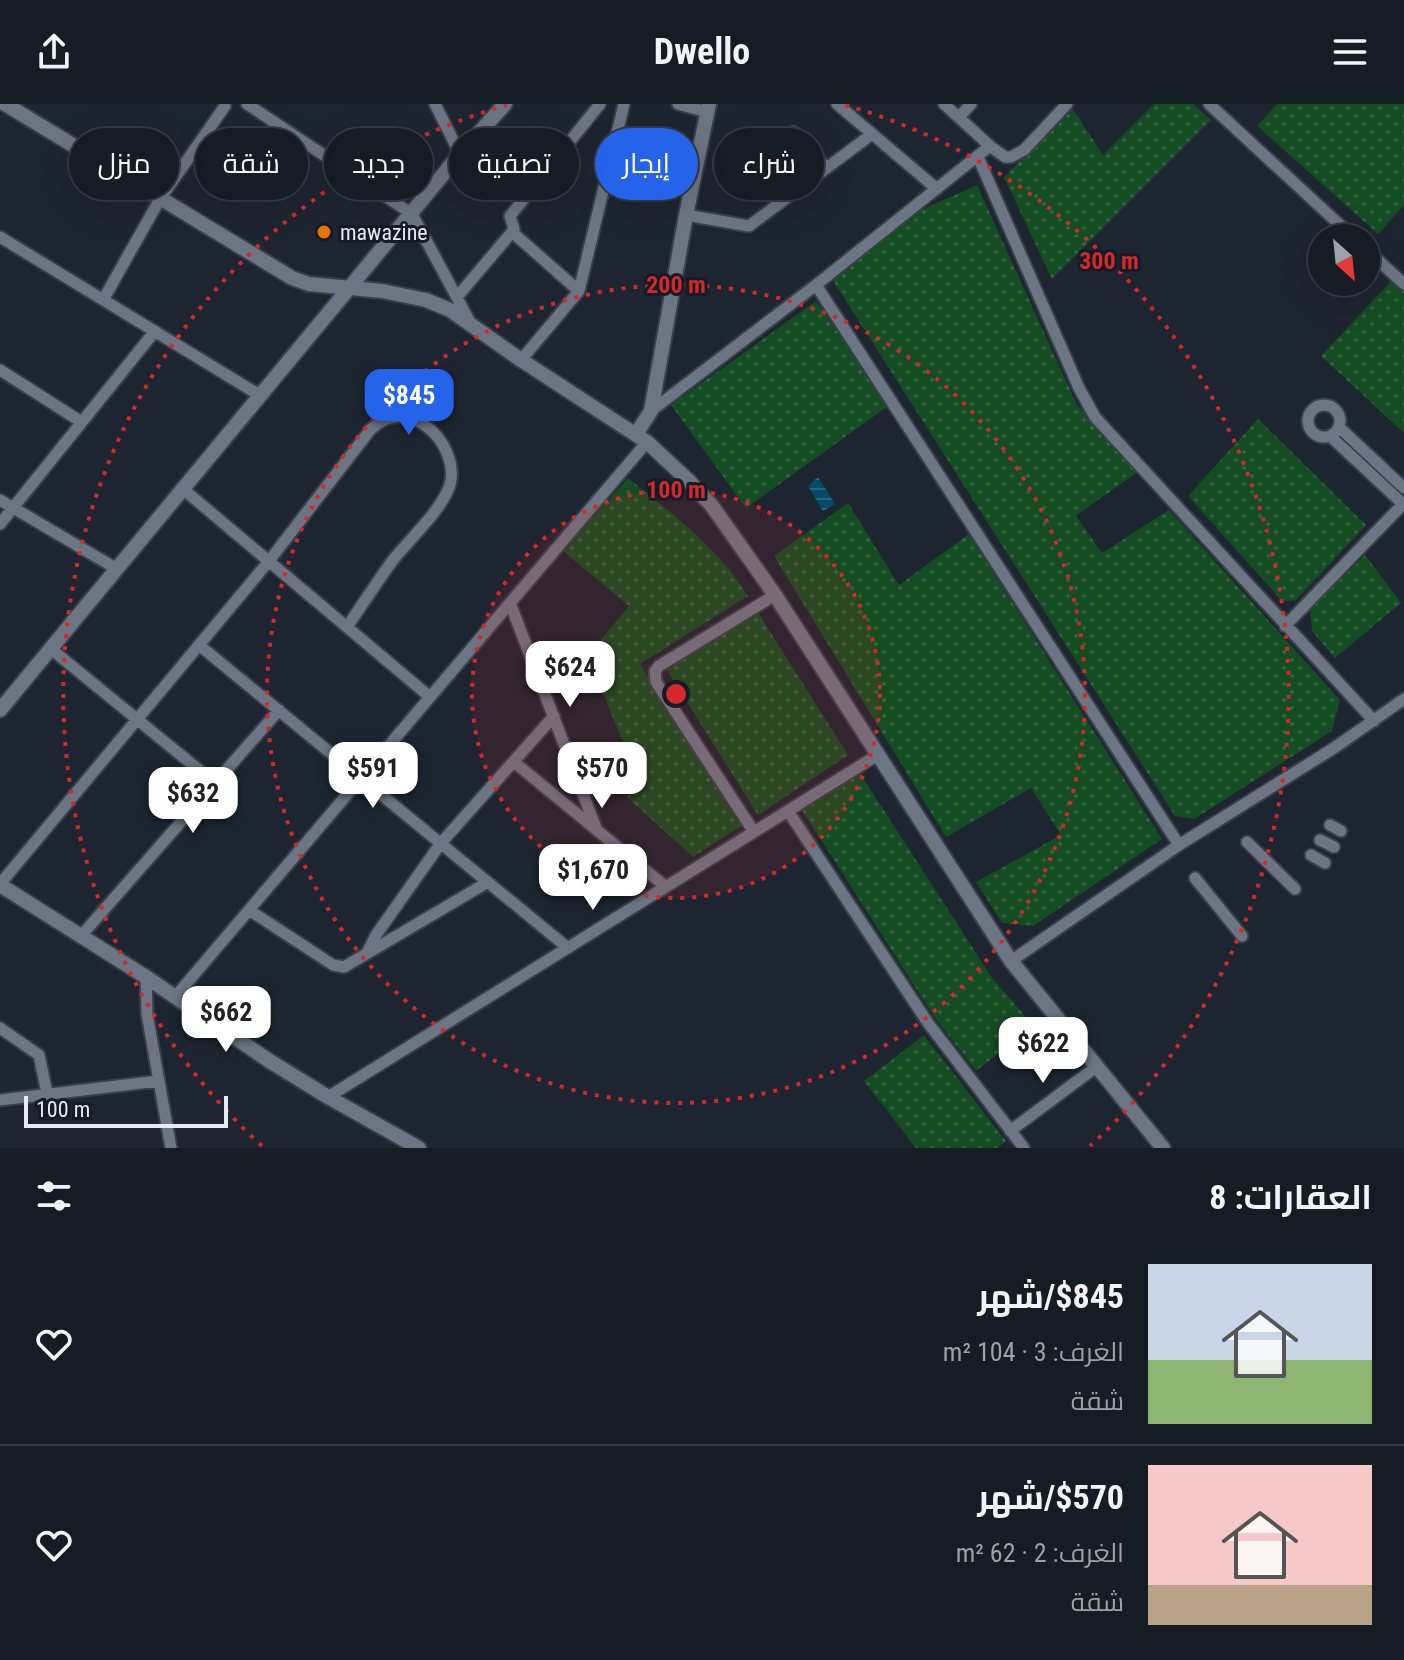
<!DOCTYPE html>
<html lang="ar">
<meta charset="utf-8">
<style>
body{margin:0;font-family:"Roboto Condensed",Cairo,sans-serif;background:#1f252c;color:#f1f3f6;direction:rtl;height:100vh;display:flex;flex-direction:column;font-size:30px;white-space:nowrap}
*{box-sizing:border-box;margin:0}
p{font-size:26px;color:#9ea1a6}
.icon{flex:none;width:44px;height:44px;fill:none;stroke:currentColor;stroke-width:2;stroke-linecap:round;stroke-linejoin:round}
.map{position:relative;height:1044px;overflow:hidden;direction:ltr}
.details{display:flex;flex-direction:column;background:#161c24;flex:1}
.details>*{flex:none}
.banner{position:absolute;left:24px;top:24px;width:800px;height:72px;direction:rtl;display:flex;gap:16px}
.needle{width:52px;rotate:153deg}
.tools{position:absolute;left:1308px;top:120px;display:grid;gap:16px}
.tools a{display:grid;place-items:center;width:72px;height:72px;border-radius:50%;background:#161c24;box-shadow:0 8px 32px #0002,0 0 0 2px #353a41;font-size:40px}
.scale{position:absolute;left:24px;bottom:20px;width:204px;box-sizing:border-box;padding-left:8px;border:4px solid #e6ebf3;border-top:0;font-size:22px;line-height:28px;white-space:nowrap;color:#e6ebf3;-webkit-text-stroke:6px #141b26;paint-order:stroke}
.price{position:absolute;translate:-50% -68px;padding:0 18px;border-radius:16px;background:#fff;color:#222;font-size:26px;line-height:52px;filter:drop-shadow(0 2px 4px #0008)}
.price::after{content:'';position:absolute;left:50%;top:48px;width:24px;height:18px;margin-left:-12px;background:inherit;clip-path:polygon(0 0,100% 0,50% 100%)}
.price.active{background:#2563eb;color:#fff}
ul{padding:0;list-style:none}
li{display:flex;align-items:center;gap:24px;height:200px;padding:0 32px}
li+li{border-top:2px solid #353a41}
li span{display:grid;place-items:center;flex:none;width:224px;height:160px;border-radius:0px;color:#555}
li>.icon{margin-inline-start:auto}
span .icon{width:96px;height:96px;fill:#fffc;stroke-width:1}
li b{font-size:34px}
h2{display:flex;justify-content:space-between;align-items:center;height:96px;padding:0 32px;font-size:34px}
.tag{padding:0 28px;border-radius:36px;background:#161c24;box-shadow:0 8px 32px #0002,0 0 0 2px #353a41;font-size:28px;line-height:72px}
.tag.active{background:#2563eb;color:#fff}
header{display:flex;justify-content:space-between;align-items:center;height:104px;padding:0 32px;background:#161c24;font-size:36px;font-weight:700}
.map>svg:first-child{display:block}
.grass{fill:url(#grass-dots)}
.water{fill:url(#water-rules)}
.lines{fill:none;stroke-linecap:round;stroke-linejoin:round}
.minor-casing{stroke:#383f48;stroke-width:15}
.tertiary-casing{stroke:#383f48;stroke-width:18}
.minor{stroke:#6c7583;stroke-width:11}
.tertiary{stroke:#6c7583;stroke-width:14}
.ring{fill:none;stroke:#d62828;stroke-width:4;stroke-dasharray:4 8}
.food-dot{fill:#e8710a;stroke:#141b26;stroke-width:3}
.labels{text-anchor:middle;stroke-width:6;stroke-linejoin:round;paint-order:stroke}
.poi-label{font-size:22px;fill:#e6ebf3;stroke:#141b26;text-anchor:start}
.centre{fill:#d62828;stroke:#141b26;stroke-width:4}
.ring-label{font-size:24px;text-anchor:middle;font-weight:bold;fill:#d62828;stroke:#141b26;stroke-width:6;stroke-linejoin:round;paint-order:stroke}
</style>
<header><svg class="icon" aria-label="menu" viewBox="0 0 24 24"><path d="M4 6h16M4 12h16M4 18h16"/></svg>Dwello<svg class="icon" aria-label="share" viewBox="0 0 24 24"><path d="M12 15V3M7 8l5-5 5 5M5 13v7h14v-7"/></svg></header>
<div class="map">
<svg width="1404" height="1044" viewBox="0 0 1404 1044">
<defs>
<pattern id="grass-dots" width="8" height="8" patternUnits="userSpaceOnUse" patternTransform="scale(2)"><rect width="8" height="8" fill="#154d23"/><path d="M2 2h.1M6 6h.1" fill="none" stroke="#376743" stroke-width="1.8" stroke-linecap="round"/></pattern>
<pattern id="water-rules" width="6" height="5" patternUnits="userSpaceOnUse" patternTransform="scale(2)"><rect width="6" height="5" fill="#044c65"/><path d="M0 2.5h6" fill="none" stroke="#29667c"/></pattern>
</defs>
<rect width="100%" height="100%" fill="#1d2530"/>
<path class="grass" d="M1154 0H1193L1211 16 1052 175 1004 73 1072 4 1103 51Z
M1277 0H1404V101L1378 130 1257 22Z
M977 81 1077 301 1137 368 1076 412 1102 449 1169 406 1340 596 1332 627 1194 715 1175 712 832 175 917 108Z
M1392 176 1404 187V329L1321 252Z
M816 197 891 300 746 404 671 301Z
M1258 315 1366 421 1296 496 1282 497 1188 392Z
M628 374C672 410 718 443 748 492L640 560 741 722 693 753 627 693 640 681 588 551 629 502 563 447Z
M848 399 899 481 969 430 1162 735 1033 822 1002 819 976 778 1061 731 1031 684 946 733 774 452Z
M1365 451 1401 499 1335 554 1312 527 1310 506Z
M757 507 848 651 758 711 665 563Z
M858 666 992 874 1034 922 976 967 935 914 800 703Z
M924 931 1006 1037 997 1044H916L864 977Z"/>
<path class="water" d="M818 373 835 400 823 407 808 382Z"/>
<g class="lines">
<g class="minor-casing">
<path id="minor" d="M247 0 412 110 470 218
M435 0 460 50
M678 0 707 8
M837 0 937 85
M944 0 990 42
M1209 0 1354 134
M959 13 971 0
M793 28 827 64
M978 53 1079 284 1095 313 1374 617
M686 111 749 122 872 30
M512 128 579 187
M0 133 261 292
M1366 145 1404 180
M816 181 1179 741
M457 193 512 128 514 125 510 112 600 0
M103 196 160 95 225 2
M521 256 579 187 624 0
M0 266 80 317
M1308 317a16 16 0 1 1 32 0a16 16 0 1 1-32 0Z
M651 307 816 181 990 42 1005 53H1011L1024 46 1067 0
M1339 323 1404 384
M1330 332 1403 400
M183 385 430 593
M0 396 117 465
M0 420 155 227
M510 499 596 724
M1285 522 1404 399
M199 541 568 844
M51 545 215 679
M514 658 666 783
M788 707 928 919 1024 1044
M1330 721 1341 727
M754 728 656 578 655 567 659 562 775 491
M1320 736 1334 743
M1247 738 1295 785
M1311 751 1325 759
M1195 774 1242 832
M0 780 269 457 371 325C406 291 456 334 451 376 448 400 408 437 393 456 377 478 362 501 347 523
M249 806 333 861 344 863 488 778
M81 832 279 606
M367 849 376 831 441 739 554 612
M1011 857 1179 741 1334 644 1404 595
M146 873 147 910 171 1044
M175 893 647 338
M0 924 39 951 47 989
M328 993 876 652
M0 996 158 977
M1010 1027 1096 963"/>
</g>
<g class="tertiary-casing">
<path id="tertiary" d="M5 0 292 174 309 180 382 187 426 196 450 206 521 256 647 338 689 377 712 402 775 491 1011 857 1163 1044
M636 330 651 307 686 111 709 0
M0 606 460 50 505 0
M0 781 146 873 268 956 328 993 419 1044"/>
</g>
<use href="#minor" class="minor"/>
<use href="#tertiary" class="tertiary"/>
</g>
<circle cx="676" cy="590" r="204" fill="#d62828" fill-opacity=".12"/>
<g class="ring">
<circle cx="676" cy="590" r="204"/>
<circle cx="676" cy="590" r="409"/>
<path d="M262 1042A613 613 0 0 1 507 1M845 1A613 613 0 0 1 1090 1042"/>
</g>
<circle class="food-dot" cx="324" cy="128" r="8"/>
<g class="labels">
<g class="poi-label">
<text x="340" y="136">mawazine</text>
</g>
</g>
<circle cx="676" cy="590" r="12" class="centre"/>
<g class="ring-label">
<text x="1109" y="165">300 m</text>
<text x="676" y="189">200 m</text>
<text x="676" y="394">100 m</text>
</g>
</svg>
<div class="tools">
<a><svg class="needle" viewBox="-14 -14 28 28"><path d="M0-13l5 13h-10z" fill="#e53935"/><path d="M0 13l5-13h-10z" fill="#9ea1a6"/></svg></a>
</div>
<div class="scale">100 m</div>
<b class="price active" style="left:409px;top:333px">$845</b>
<b class="price" style="left:570px;top:605px">$624</b>
<b class="price" style="left:373px;top:706px">$591</b>
<b class="price" style="left:602px;top:706px">$570</b>
<b class="price" style="left:193px;top:731px">$632</b>
<b class="price" style="left:593px;top:808px">$1,670</b>
<b class="price" style="left:226px;top:950px">$662</b>
<b class="price" style="left:1043px;top:981px">$622</b>
<div class="banner">
<a class="tag">شراء</a>
<a class="tag active">إيجار</a>
<a class="tag">تصفية</a>
<a class="tag">جديد</a>
<a class="tag">شقة</a>
<a class="tag">منزل</a>
</div>
</div>
<section class="details">
<h2>العقارات: 8<svg class="icon" aria-label="filters" viewBox="0 0 24 24"><path d="M4 7h16M4 17h16"/><circle cx="9" cy="7" r="2"/><circle cx="15" cy="17" r="2"/></svg></h2>
<ul>
<li><span style="background:linear-gradient(#c9d6e8 60%,#8fb573 0)"><svg class="icon" aria-label="home" viewBox="0 0 24 24"><path d="M3 11l9-7 9 7M6 9v11h12V9"/></svg></span><div><b>$845/شهر</b><p>الغرف: 3 · 104 m²</p><p>شقة</p></div><svg class="icon" aria-label="heart" viewBox="0 0 24 24"><path d="M12 20l-8-8c-3-5 5-10 8-4 3-6 11-1 8 4z"/></svg></li>
<li><span style="background:linear-gradient(#f6c9c9 75%,#b9a48a 0)"><svg class="icon" aria-label="home" viewBox="0 0 24 24"><path d="M3 11l9-7 9 7M6 9v11h12V9"/></svg></span><div><b>$570/شهر</b><p>الغرف: 2 · 62 m²</p><p>شقة</p></div><svg class="icon" aria-label="heart" viewBox="0 0 24 24"><path d="M12 20l-8-8c-3-5 5-10 8-4 3-6 11-1 8 4z"/></svg></li>
</ul>
</section>
